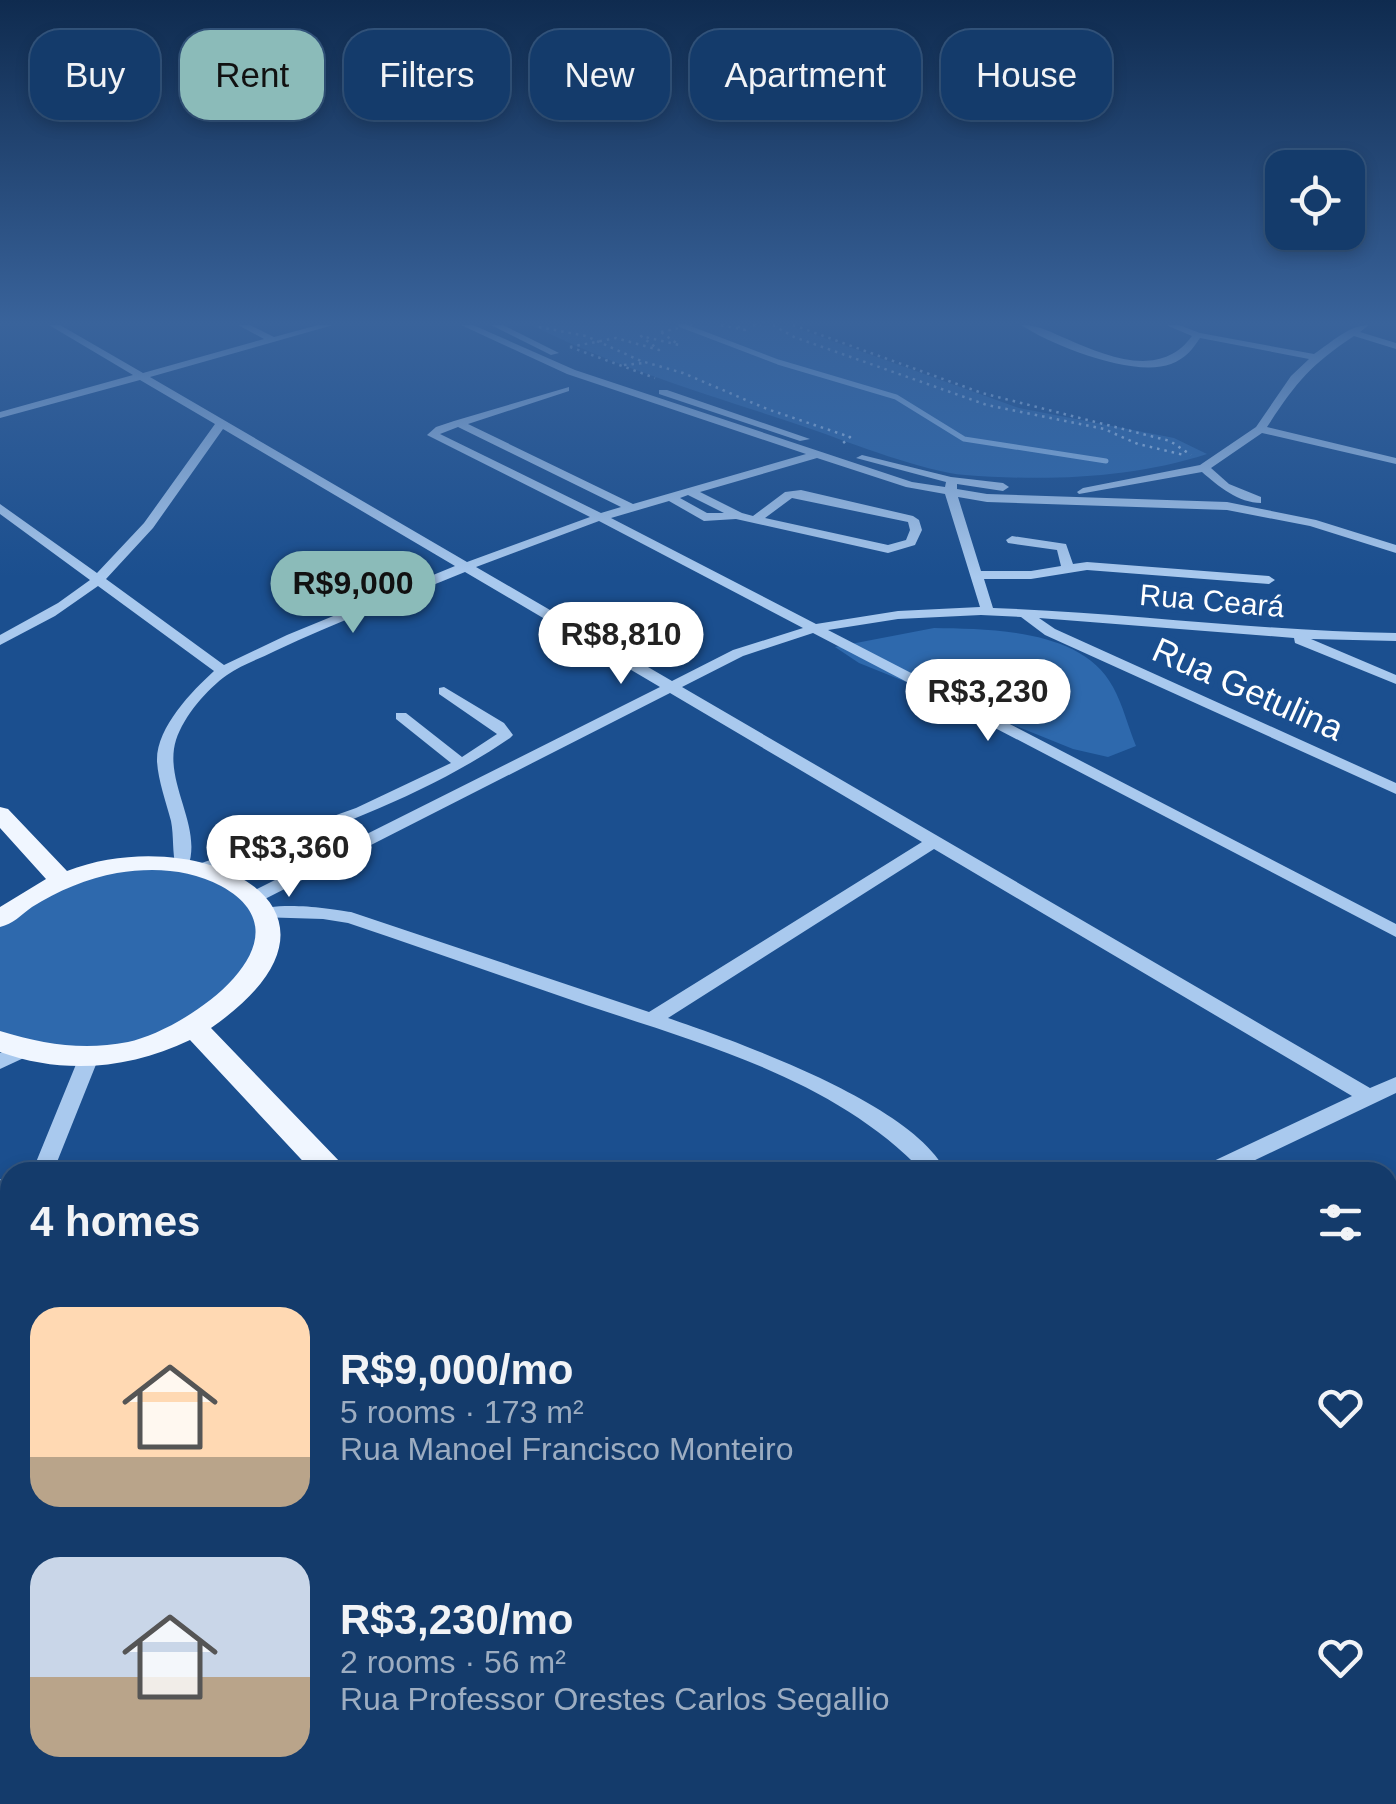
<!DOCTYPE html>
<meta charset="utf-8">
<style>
body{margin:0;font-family:Helvetica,sans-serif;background:#1d4271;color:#f1f3f6;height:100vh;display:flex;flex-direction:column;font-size:38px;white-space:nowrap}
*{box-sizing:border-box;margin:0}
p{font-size:32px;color:#9dadc1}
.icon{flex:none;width:55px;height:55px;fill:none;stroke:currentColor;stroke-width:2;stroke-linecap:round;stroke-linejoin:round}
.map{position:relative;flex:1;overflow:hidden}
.side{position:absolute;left:0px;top:1162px;width:1398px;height:642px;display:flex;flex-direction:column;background:#143b6b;border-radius:30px 30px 0 0;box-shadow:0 5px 15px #0003,0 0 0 2px #33557e}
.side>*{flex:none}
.hud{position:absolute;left:30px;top:30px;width:1338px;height:90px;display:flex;gap:20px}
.controls{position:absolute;left:1265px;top:150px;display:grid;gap:20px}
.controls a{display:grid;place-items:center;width:100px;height:100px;border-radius:20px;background:#143b6b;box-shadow:0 5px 15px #0003,0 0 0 2px #33557e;font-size:50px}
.price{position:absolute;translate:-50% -85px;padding:0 22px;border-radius:35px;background:#fff;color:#222;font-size:32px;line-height:65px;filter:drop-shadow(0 2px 5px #0008)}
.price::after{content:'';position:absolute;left:50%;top:60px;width:30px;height:22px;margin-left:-15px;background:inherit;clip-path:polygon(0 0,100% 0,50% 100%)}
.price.selected{background:#8bbbb9;color:#111}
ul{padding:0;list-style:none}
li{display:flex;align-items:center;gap:30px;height:250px;padding:0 30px}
li span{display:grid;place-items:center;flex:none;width:280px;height:200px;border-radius:30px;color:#555}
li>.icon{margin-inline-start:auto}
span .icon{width:120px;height:120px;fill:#fffc;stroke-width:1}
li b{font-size:42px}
h2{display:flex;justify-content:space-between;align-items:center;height:120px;padding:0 30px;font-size:42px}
.tag{padding:0 35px;border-radius:30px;background:#143b6b;box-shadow:0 5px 15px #0003,0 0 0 2px #33557e;font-size:35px;line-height:90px}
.tag.selected{background:#8bbbb9;color:#111}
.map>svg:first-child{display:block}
.green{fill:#2e69ad}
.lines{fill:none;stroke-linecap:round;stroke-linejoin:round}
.stream{stroke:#9cc4f0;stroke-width:5}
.building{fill:#4478b7;stroke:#305480;stroke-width:2.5}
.path{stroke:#a9c9ee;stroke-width:2.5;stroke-dasharray:2.5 5;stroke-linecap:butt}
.minor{fill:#a9c9ee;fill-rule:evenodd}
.major{fill:#f0f6ff;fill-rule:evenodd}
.labels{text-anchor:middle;stroke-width:10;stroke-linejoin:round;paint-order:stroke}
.far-street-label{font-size:30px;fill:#fff;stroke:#1b4f8f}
.street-label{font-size:35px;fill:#fff;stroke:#1b4f8f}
</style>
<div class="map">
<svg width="1396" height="1804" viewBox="0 0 1396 1804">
<rect width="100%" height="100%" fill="#1b4f8f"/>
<path class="green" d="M532 325H788L1019 408 1174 438 1207 454C1130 479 1045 481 965 475 925 472 851 443 811 429 717 397 620 370 532 325Z
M934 628C990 629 1083 629 1113 687 1123 705 1128 727 1136 746L1108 757 1073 749 859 663 835 647Z
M140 863 235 880 267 938 235 996 128 1051 0 1041V919L62 881Z"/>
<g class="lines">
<path class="stream" d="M681 325 778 362 896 397 964 439 1106 461"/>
</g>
<path class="building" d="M1388 1640 1396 1647V1727L1388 1738Z"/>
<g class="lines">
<path class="path" d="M721 325 745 330 736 325
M753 325H761
M773 325 794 337 987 405 1104 429 1138 444 1184 455
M793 325 982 393 1170 441 1191 455
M539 327 586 336 641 361 683 373 767 409 850 437 842 444
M661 332 692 325
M570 347 655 378
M570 347 616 338 659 350 641 336 679 345 661 332
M624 365 644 363"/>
<path class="minor" d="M49 325H60L143 373 264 339 238 325H250L274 337 318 325H333L150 377 467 562 590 517 427 435 436 427 454 421 569 387V391L468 424 633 504 806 454 567 374 461 325H473L575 370 912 482 945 487 946 482 856 458 862 455 951 477 1003 483 1009 487 1003 491 957 484V489L987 494 1227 502 1316 520 1396 545V553L1310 526 1227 510 987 502 958 497 981 571H1031L1061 566 1057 550 1008 543 1006 540 1012 536 1066 544 1073 564 1087 562 1269 576 1275 580 1269 584 1087 570 1031 579H984L993 608C1128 613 1261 631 1396 633V641L1311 639 1396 675V684L1295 643 1294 638 1039 618 1055 629 1396 783V794L1045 635 1021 617 981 615 898 619 828 630 1396 924V937L813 633 743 656 682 687 1370 1088 1396 1077V1093L1230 1172H1201L1203 1166 1352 1096 934 849 668 1018C738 1042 914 1104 946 1172H923C836 1080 703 1044 586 1005 507 978 428 950 348 923L323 919 258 917 255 913C271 900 329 908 351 912L649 1012 922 842 670 693 261 901H249L246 897 249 893 660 687 465 572C401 598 337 622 275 651 259 659 241 665 227 675 207 689 184 716 176 740 163 782 203 826 188 867H176C172 853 174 836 171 821 166 802 158 780 157 761 156 728 192 691 214 671L98 586 55 616 0 645V635L58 603 90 580 0 514V504L97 573 144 523 215 424 140 380 0 418V412L133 375ZM458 427 621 507 601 513 440 434ZM223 429 455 566 287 635 224 665 106 579 153 528ZM817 458 906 487 945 494 980 607 898 611 816 624 611 518 669 501 704 521 736 519 888 553 915 545 922 530 919 520 913 516 801 490 785 492 753 516 742 513 700 492ZM688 495 724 513H707L680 498ZM792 498 908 522 910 530 906 540 888 545 765 518ZM599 521 803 628 733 650 672 681 476 567Z
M491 325H503L559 353 551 355Z
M1021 325C1038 324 1052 333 1067 339 1108 357 1161 379 1192 336L1166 325H1179L1200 333 1314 354C1332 342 1349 325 1369 325L1360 332 1396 343V349L1354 336C1309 366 1296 383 1267 427L1396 458V464L1262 433 1211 468 1229 484 1261 497V503C1239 503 1218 486 1202 472L1079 494 1077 492 1083 488 1200 465 1256 427 1291 376 1309 359 1200 338C1192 350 1186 358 1171 364 1134 378 1053 346 1021 325Z
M659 390H667L810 439 800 441 659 394Z
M444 687 504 723 513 735 510 738C418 801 312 835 208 873H196L193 869 196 865 356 808 451 763 396 719V713H406L462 757 497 734 439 694V688Z
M21 1044 28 1046 31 1051 28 1056 0 1069V1053Z
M89 1050 96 1052 99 1057 53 1172H32L79 1057 82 1052Z
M0 1179 10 1182V1201L0 1197Z
M10 1241V1277L8 1281 0 1283V1248L2 1243Z
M1388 1299 1396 1302V1326L1388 1323Z
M256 1795H286L283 1804H253Z"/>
<path class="major" d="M0 807 8 809 67 871C200 820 382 909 211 1028L342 1164 346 1172H313L190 1040C129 1069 64 1075 0 1052V1031C44 1044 82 1051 128 1042 186 1030 318 939 221 886 189 869 153 867 117 873 88 878 57 891 32 907 21 915 13 924 0 927V907L46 879 0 828Z
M904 1795H951L955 1804H907Z"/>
</g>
<linearGradient id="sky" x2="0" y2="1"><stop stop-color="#0f2b4f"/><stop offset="0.56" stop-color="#39639b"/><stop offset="1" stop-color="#39639b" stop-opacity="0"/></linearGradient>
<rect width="1396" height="577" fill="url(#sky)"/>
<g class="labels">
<g class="far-street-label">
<text transform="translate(1212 601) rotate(5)" y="10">Rua Ceará</text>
</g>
<g class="street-label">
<text transform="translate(1248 689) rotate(24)" y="12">Rua Getulina</text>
</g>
</g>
</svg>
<div class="controls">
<a><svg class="icon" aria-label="locate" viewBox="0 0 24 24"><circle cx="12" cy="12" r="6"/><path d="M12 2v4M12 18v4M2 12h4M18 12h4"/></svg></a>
</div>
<b class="price selected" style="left:353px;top:636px">R$9,000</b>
<b class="price" style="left:621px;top:687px">R$8,810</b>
<b class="price" style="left:988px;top:744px">R$3,230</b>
<b class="price" style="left:289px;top:900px">R$3,360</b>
<div class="hud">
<a class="tag">Buy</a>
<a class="tag selected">Rent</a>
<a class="tag">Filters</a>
<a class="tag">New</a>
<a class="tag">Apartment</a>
<a class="tag">House</a>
</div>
<section class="side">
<h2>4 homes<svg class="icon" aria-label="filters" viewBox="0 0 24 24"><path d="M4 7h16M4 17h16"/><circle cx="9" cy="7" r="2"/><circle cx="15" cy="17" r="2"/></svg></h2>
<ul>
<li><span style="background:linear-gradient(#ffd9b3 75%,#b9a48a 0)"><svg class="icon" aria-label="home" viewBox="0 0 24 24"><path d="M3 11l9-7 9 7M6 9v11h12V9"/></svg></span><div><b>R$9,000/mo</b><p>5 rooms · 173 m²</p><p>Rua Manoel Francisco Monteiro</p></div><svg class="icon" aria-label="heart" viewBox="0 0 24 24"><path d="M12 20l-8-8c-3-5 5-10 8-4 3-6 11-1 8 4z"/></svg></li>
<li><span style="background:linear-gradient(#c9d6e8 60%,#b9a48a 0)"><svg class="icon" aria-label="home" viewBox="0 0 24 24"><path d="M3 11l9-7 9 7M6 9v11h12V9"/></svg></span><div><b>R$3,230/mo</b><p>2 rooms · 56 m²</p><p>Rua Professor Orestes Carlos Segallio</p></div><svg class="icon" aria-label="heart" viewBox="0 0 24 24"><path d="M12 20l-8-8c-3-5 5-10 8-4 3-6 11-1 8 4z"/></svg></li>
</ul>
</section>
</div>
